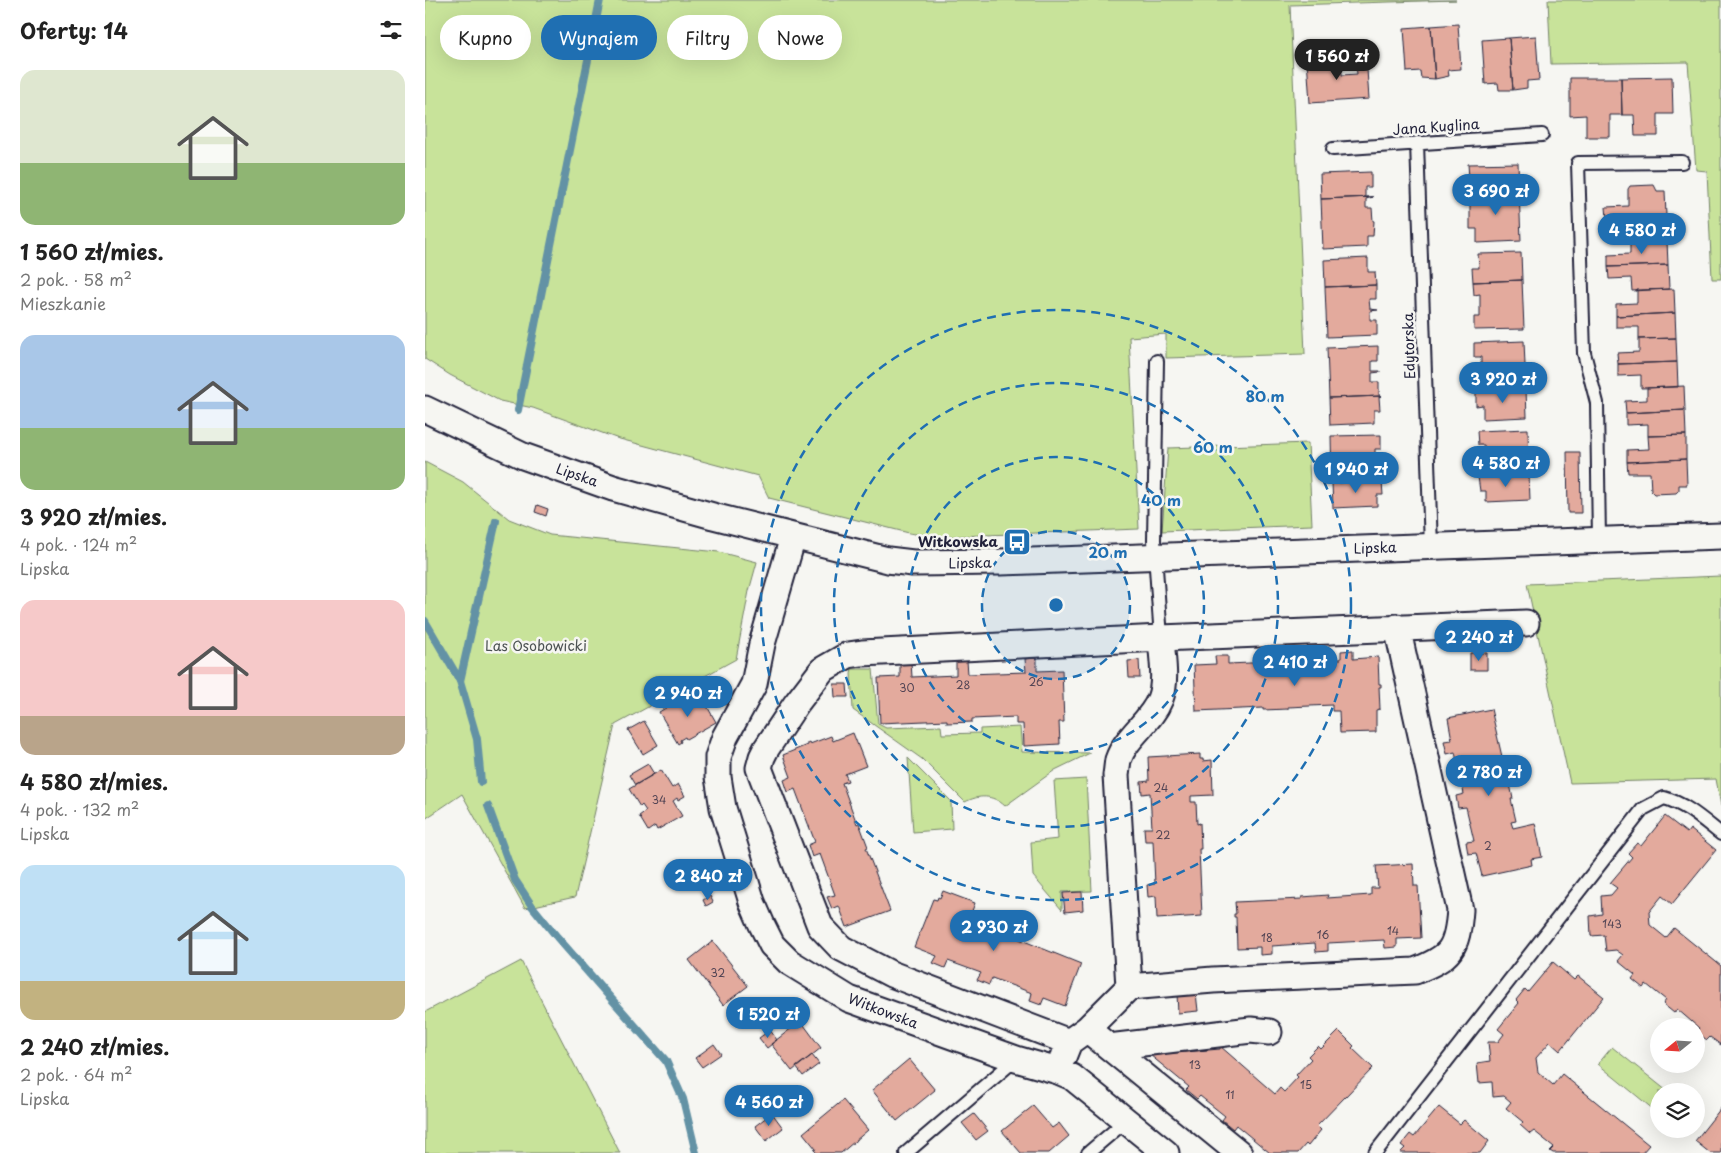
<!DOCTYPE html>
<html lang="pl">
<meta charset="utf-8">
<style>
body{margin:0;font-family:"Playpen Sans",sans-serif;background:#f2f2f2;color:#222;height:100vh;display:flex;flex-direction:column;font-size:19px;white-space:nowrap}
*{box-sizing:border-box;margin:0}
p{font-size:16px;color:#767676}
.icon{flex:none;width:28px;height:28px;fill:none;stroke:currentColor;stroke-width:2;stroke-linecap:round;stroke-linejoin:round}
.map{position:relative;flex:1;overflow:hidden}
.panel{display:flex;flex-direction:column;background:#fff;width:425px}
.panel>*{flex:none}
.top-card{position:absolute;left:15px;top:15px;width:475px;height:45px;display:flex;gap:10px}
.needle{width:32px;rotate:252deg}
.tools{position:absolute;left:1225px;top:1018px;display:grid;gap:10px}
.tools a{display:grid;place-items:center;width:55px;height:55px;border-radius:50%;background:#fff;box-shadow:0 5px 20px #0002;font-size:25px}
.price{position:absolute;translate:-50% -42px;padding:0 11px;border-radius:18px;background:#1f6fb2;color:#fff;font-size:16px;line-height:32px;filter:drop-shadow(0 1px 2px #0008)}
.price::after{content:'';position:absolute;left:50%;top:30px;width:15px;height:11px;margin-left:-8px;background:inherit;clip-path:polygon(0 0,100% 0,50% 100%)}
.price.on{background:#222;color:#fff}
ul{padding:0;list-style:none}
li{display:grid;align-content:center;gap:10px;height:265px;padding:0 20px}
li span{display:grid;place-items:center;height:155px;border-radius:15px;color:#555}
li>.icon{margin-inline-start:auto}
span .icon{width:90px;height:90px;fill:#fffc;stroke-width:1}
li b{font-size:21px}
h2{display:flex;justify-content:space-between;align-items:center;height:60px;padding:0 20px;font-size:21px}
.pill{padding:0 18px;border-radius:22px;background:#fff;box-shadow:0 5px 20px #0002;font-size:18px;line-height:45px}
.pill.on{background:#1f6fb2;color:#fff}
main{display:flex;flex:1;min-height:0}
.map>svg:first-child{display:block}
.green{fill:#c8e39a;stroke:#75826a}
.lines{fill:none;stroke-linecap:round;stroke-linejoin:round}
.stream{stroke:#6392a5;stroke-width:8}
.building{fill:#e3aa9d;stroke:#22223b}
.lane-casing{stroke:#22223b;stroke-width:16}
.street-casing{stroke:#22223b;stroke-width:29}
.lane{stroke:#f6f6f2;stroke-width:12}
.street{stroke:#f6f6f2;stroke-width:25}
.ring{fill:none;stroke:#1f6fb2;stroke-width:2.5;stroke-dasharray:9 6}
.labels{text-anchor:middle;stroke-width:5;stroke-linejoin:round;paint-order:stroke}
.number-label{font-size:11px;fill:#524454}
.street-label{font-size:14px;fill:#22223b;stroke:#f6f6f2}
.poi-label{font-size:14px;font-weight:bold;fill:#22223b;stroke:#f6f6f2;text-anchor:end}
.park-label{font-size:14px;fill:#4c5253;stroke:#f6f6f2}
.centre{fill:#1f6fb2;stroke:#f6f6f2;stroke-width:2.5}
.ring-label{font-size:15px;text-anchor:middle;font-weight:bold;fill:#1f6fb2;stroke:#f6f6f2;stroke-width:5;stroke-linejoin:round;paint-order:stroke}
</style>
<main>
<section class="panel">
<h2>Oferty: 14<svg class="icon" aria-label="filters" viewBox="0 0 24 24"><path d="M4 7h16M4 17h16"/><circle cx="9" cy="7" r="2"/><circle cx="15" cy="17" r="2"/></svg></h2>
<ul>
<li><span style="background:linear-gradient(#dfe7d0 60%,#8fb573 0)"><svg class="icon" aria-label="home" viewBox="0 0 24 24"><path d="M3 11l9-7 9 7M6 9v11h12V9"/></svg></span><div><b>1 560 zł/mies.</b><p>2 pok. · 58 m²</p><p>Mieszkanie</p></div></li>
<li><span style="background:linear-gradient(#a9c7e8 60%,#8fb573 0)"><svg class="icon" aria-label="home" viewBox="0 0 24 24"><path d="M3 11l9-7 9 7M6 9v11h12V9"/></svg></span><div><b>3 920 zł/mies.</b><p>4 pok. · 124 m²</p><p>Lipska</p></div></li>
<li><span style="background:linear-gradient(#f6c9c9 75%,#b9a48a 0)"><svg class="icon" aria-label="home" viewBox="0 0 24 24"><path d="M3 11l9-7 9 7M6 9v11h12V9"/></svg></span><div><b>4 580 zł/mies.</b><p>4 pok. · 132 m²</p><p>Lipska</p></div></li>
<li><span style="background:linear-gradient(#bfe0f5 75%,#c2b280 0)"><svg class="icon" aria-label="home" viewBox="0 0 24 24"><path d="M3 11l9-7 9 7M6 9v11h12V9"/></svg></span><div><b>2 240 zł/mies.</b><p>2 pok. · 64 m²</p><p>Lipska</p></div></li>
</ul>
</section>
<div class="map">
<svg width="1296" height="1153" viewBox="0 0 1296 1153">
<rect width="100%" height="100%" fill="#f6f6f2"/>
<filter id="ink" filterUnits="userSpaceOnUse"><feTurbulence type="fractalNoise" baseFrequency=".02" numOctaves="2"/><feDisplacementMap in="SourceGraphic" scale="10" xChannelSelector="R" yChannelSelector="G"/><feConvolveMatrix kernelMatrix="1 2 1 2 8 2 1 2 1" color-interpolation-filters="sRGB"/></filter>
<g filter="url(#ink)">
<path class="green" d="M0 0H1031L865 5 880 354 741 358V334L704 337 714 529 510 537 484 533 344 498 333 476 191 438 108 408 75 401 25 375 0 359Z
M1123 0H1296V279H1287L1282 171 1271 170 1263 62 1126 64Z
M883 443 887 525 737 531 743 448Z
M0 462 38 482 84 519 125 535 294 552 332 562 324 591 311 659 190 725 150 897 100 908 37 794 0 819Z
M1296 576V806L1291 779 1145 783 1102 584Z
M427 669H448L453 724 461 728 516 726 517 734 555 733V729L595 727 597 752 665 753 630 770 580 806C567 794 554 795 540 802L497 759 428 710 426 673Z
M483 758 526 801 527 829 488 832Z
M661 779 667 891 637 892V910L608 876 606 842 633 839 629 781Z
M96 961 195 1153H0V1012Z
M1187 1047 1242 1091H1234V1105L1229 1110 1173 1064Z"/>
<g class="lines">
<path class="stream" d="M93 410 175 0
M0 621 35 681 52 739 56 782
M35 681 71 521
M63 806 90 880 107 906 132 937 241 1061 258 1099 271 1153"/>
</g>
<path class="building" d="M1033 24 1036 69 1023 70 1024 76 1010 79 1006 26Z
M1006 26 1010 79 996 78 995 71 982 72 979 28Z
M1111 36 1114 80 1102 81V88L1088 90 1084 38Z
M1084 38 1088 90H1074L1073 83 1060 84 1057 40Z
M941 55 944 99 885 103 882 59 916 57 917 75 932 74 930 56Z
M1247 77 1248 114H1233V136H1210L1209 115H1197L1196 78Z
M1145 78H1196L1197 115H1185V137H1161V115L1145 116Z
M1093 163 1094 189 1050 191V178H1044L1043 164Z
M946 172V187H940V197H948L896 199 895 174Z
M1229 185 1232 191H1240L1241 216 1182 218 1181 207 1203 206V189L1205 186Z
M1094 189 1096 241 1052 243V229H1045V203L1050 202V191Z
M948 197 941 199V208H947L948 221H949L948 236H942V247L898 249 896 199Z
M1241 216 1242 241 1205 242 1204 229 1182 230V218Z
M1242 241 1243 265 1183 267V255L1205 254V242Z
M1096 253 1097 280 1048 282 1047 268H1054L1053 254Z
M943 258V272H950L951 285 900 287 899 260Z
M1243 265 1244 289 1207 291 1206 278 1184 279 1183 267Z
M1097 280 1099 329 1049 330V317H1055V294L1049 295 1048 282Z
M951 285V299H944L945 309 953 310 945 311V320H952V335L902 337 900 287Z
M1249 289 1250 313 1191 316V304L1212 303V290Z
M1250 313 1251 338 1214 339V327H1191V316Z
M1251 338 1252 362 1193 364 1192 353 1214 352V339Z
M1099 341 1101 390 1049 392H1051L1050 378H1057L1056 369H1049L1048 367H1056V357H1049V343Z
M953 346V361H947V371H955V372L947 373V382H954V395L956 396 904 398 902 348Z
M1252 362 1253 387 1216 388V375L1193 376V364Z
M1259 386 1260 410 1201 413 1200 401 1222 400V388Z
M1101 390 1102 417 1058 419V405L1051 406V393L1049 392Z
M956 396 954 397 955 410H949V423L905 425 904 398Z
M1260 410 1261 435 1223 436V424L1201 425V413Z
M1103 429 1104 475 1053 477V463H1060L1059 455H1052V454H1060L1059 445H1053L1052 431Z
M956 435V449H950V458L958 457V459H951V467H957V480L959 481 907 483 906 436Z
M1261 435V459L1202 462V450L1224 449 1223 436Z
M1142 452H1155L1156 513H1143Z
M1261 459 1262 485H1254V490L1251 493 1229 494 1226 491 1225 473H1203L1202 462Z
M1104 475 1105 500 1061 502V491H1055L1053 477Z
M959 481 957 482 958 495H952V506L908 508 907 483Z
M112 505 123 509 121 516 110 512Z
M928 650V659L953 657 954 684H956V687H954L955 709 951 710V732L915 733 914 711H907V705L863 707V709L838 710V708L771 711 769 665 791 664 790 656H803V664L847 662V654L859 653V661L916 659V651Z
M1045 653H1062V670H1045Z
M612 658V671L637 670 639 722H634L635 744 599 746 598 724H591V717L547 719V722L522 723V720L455 723 453 678 475 677V664L486 663 487 677 531 675V662L542 661 543 674 601 672 600 659Z
M714 660 715 678H704L703 661Z
M409 684H422L423 697H410Z
M275 694 291 722 261 739 260 737 255 740 256 742 253 744 234 712 251 702 253 706Z
M1066 709 1081 774H1083L1088 799H1086L1091 821 1086 822 1088 828 1110 823 1117 857 1106 859 1107 865 1057 876 1051 853 1043 854 1041 842 1049 841 1041 807 1033 808 1031 796 1039 794 1030 752 1022 754 1019 741 1027 740 1023 718Z
M219 721 233 745 218 754 203 730Z
M428 733 441 766 420 774 423 781 417 783 432 824 434 823 443 847 441 848 465 911 422 927 414 906 407 909 402 897 410 895 395 854 387 857 383 845 390 842 370 789 363 792 359 780 366 777 358 755 382 745V743L384 742 385 744 406 736 408 741Z
M775 754V759H778V761L787 760 788 795 766 796V802H771L772 824 775 823 776 849H774L777 916 732 919 731 896 723 897 722 885 730 884 728 841H720L719 828H727L725 793 717 794 716 782 724 781 723 757Z
M223 764 229 774 210 785 204 775Z
M236 770 247 788 253 784 260 796 253 800 252 798 248 801 257 816 232 830 230 826 223 831 214 816 221 811 217 805 215 807 204 789Z
M1240 816 1262 833 1265 829 1291 850 1247 904 1237 896 1224 912 1225 925 1241 938 1249 928 1296 966V1045L1285 1037 1282 1040 1271 1032 1274 1028 1252 1009 1249 1013 1238 1004 1241 1000 1221 984 1218 988 1207 979 1210 975 1193 961 1198 955 1191 950 1181 951 1179 935 1166 936 1165 916 1177 914 1176 896 1186 895 1192 888 1185 883 1207 857 1203 853 1212 843 1216 846Z
M988 864 989 886H993L996 938 972 939V947L960 948 959 940 903 943V951L891 952 890 943 847 946V954L835 955V947L812 948 811 917H809V914H811L810 902 877 899V897L903 895 902 898 946 895V888H953L951 866Z
M518 891 550 903 542 924 548 926 549 922 570 930 571 928 595 937 594 939 656 964 640 1006 619 998 616 1005 605 1001 607 993 567 978 564 985 552 980 556 973 523 961 520 968 508 963 512 956 489 947 508 899 512 900 513 897 515 898Z
M657 892 658 910 640 912 638 893Z
M285 896 288 902 281 906 278 900Z
M288 941 323 986 298 1005 264 960Z
M1128 962 1149 980 1153 976 1179 997 1135 1051 1125 1042 1111 1058 1113 1072 1128 1085 1137 1074 1224 1145 1217 1153H1128L1125 1151 1129 1147 1109 1131 1105 1134 1095 1125 1098 1122 1081 1108 1086 1102 1079 1096 1068 1097 1067 1082 1054 1083 1052 1063 1065 1061 1063 1042H1073L1079 1034 1073 1029 1094 1003 1091 1000 1100 989 1103 992Z
M771 993 773 1011 753 1013 752 994Z
M376 1021 396 1048 367 1071 346 1044Z
M345 1030 352 1040 342 1048 334 1038Z
M914 1031 929 1046 927 1048 948 1068 892 1126 896 1130 883 1146 881 1144 873 1153H845L811 1125 808 1129 797 1120 800 1116 775 1096 772 1099 761 1090 764 1087 725 1055 795 1049V1046L850 1094 855 1088 859 1092 873 1077 871 1075 886 1059 883 1056 893 1046 896 1049Z
M289 1044 296 1054 277 1067 270 1058Z
M387 1055 394 1064 378 1076 371 1067Z
M484 1059 510 1090 472 1121 447 1090Z
M418 1100 443 1130 416 1153H392L389 1150 391 1149 378 1133Z
M608 1106 627 1128 634 1123 644 1136 624 1153H596L577 1131Z
M1014 1107 1035 1124 1039 1120 1064 1141 1055 1153H975L980 1148 976 1145 985 1134 989 1137Z
M1296 1108V1153H1285L1270 1141Z
M347 1113 358 1128 341 1141 330 1126Z
M549 1114 563 1131 551 1140 537 1123Z"/>
<g class="lines">
<g class="lane-casing">
<path id="lane" d="M992 143 1006 547
M908 149 1117 135
M732 361 729 540 736 638
M1174 540 1172 403 1159 353 1153 163 1257 162
M481 1153 591 1059
M663 1153 702 1120
M950 1153 1218 809 1239 798C1261 804 1278 820 1296 834"/>
</g>
<g class="street-casing">
<path id="street" d="M0 409 98 456 188 488 288 516 463 560 488 563 575 562 1296 536
M368 537 337 644 329 684 300 737 293 757V777L298 808 327 902 337 925 347 945 364 962 424 999 591 1059 633 1071 647 1077 741 1153
M704 987 691 775C692 770 692 765 693 760 701 736 726 722 735 699 742 681 737 657 736 638
M662 1029 814 1153
M644 1042 466 974 416 948 395 926 334 768 337 757 341 749 371 704 397 670 423 655 437 653 736 638 1101 623
M684 1047 826 1030 844 1032
M638 1057 644 1042 662 1029 704 987 788 980 990 971C1026 957 1032 949 1035 910L972 627"/>
</g>
<use href="#lane" class="lane"/>
<use href="#street" class="street"/>
</g>
</g>
<circle cx="631" cy="605" r="74" fill="#1f6fb2" fill-opacity=".12"/>
<g class="ring">
<circle cx="631" cy="605" r="74"/>
<circle cx="631" cy="605" r="148"/>
<circle cx="631" cy="605" r="222"/>
<circle cx="631" cy="605" r="295"/>
</g>
<defs>
<g id="bus-square" transform="scale(1.4375)"><rect x="-9" y="-9" width="18" height="18" rx="4" fill="#1f6fb2" stroke="#f6f6f2"/><path d="M-5-6H5V4H4V6H2V4H-2V6H-4V4H-5ZM-3.5-4V0h7V-4ZM-3.5 1.2v1.5H-2V1.2ZM2 1.2v1.5H3.5V1.2Z" fill="#fff"/></g>
</defs>
<g fill-rule="evenodd">
<use href="#bus-square" x="592" y="542"/>
</g>
<g class="labels">
<g class="number-label">
<text x="611" y="686">26</text>
<text x="538" y="689">28</text>
<text x="482" y="692">30</text>
<text x="736" y="792">24</text>
<text x="234" y="804">34</text>
<text x="738" y="839">22</text>
<text x="1063" y="850">2</text>
<text x="1187" y="928">143</text>
<text x="968" y="935">14</text>
<text x="898" y="939">16</text>
<text x="842" y="942">18</text>
<text x="293" y="977">32</text>
<text x="770" y="1069">13</text>
<text x="881" y="1089">15</text>
<text x="805" y="1099">11</text>
</g>
<g class="street-label">
<text transform="translate(1011 127) rotate(-4)" y="5">Jana Kuglina</text>
<text transform="translate(984 346) rotate(-92)" y="5">Edytorska</text>
<text transform="translate(152 475) rotate(19)" y="5">Lipska</text>
<text transform="translate(950 548) rotate(-2)" y="5">Lipska</text>
<text transform="translate(545 563) rotate(-1)" y="5">Lipska</text>
<text transform="translate(458 1011) rotate(21)" y="5">Witkowska</text>
</g>
<g class="poi-label">
<text x="573" y="547">Witkowska</text>
</g>
<g class="park-label">
<text x="111" y="651">Las Osobowicki</text>
</g>
</g>
<circle cx="631" cy="605" r="8" class="centre"/>
<g class="ring-label">
<text x="840" y="402">80 m</text>
<text x="788" y="453">60 m</text>
<text x="736" y="506">40 m</text>
<text x="683" y="558">20 m</text>
</g>
</svg>
<div class="tools">
<a><svg class="needle" viewBox="-14 -14 28 28"><path d="M0-13l5 13h-10z" fill="#e53935"/><path d="M0 13l5-13h-10z" fill="#767676"/></svg></a>
<a><svg class="icon" aria-label="layers" viewBox="0 0 24 24"><path d="M12 4l9 5-9 5-9-5zM3 14l9 5 9-5"/></svg></a>
</div>
<b class="price on" style="left:912px;top:81px">1 560 zł</b>
<b class="price" style="left:1071px;top:216px">3 690 zł</b>
<b class="price" style="left:1217px;top:255px">4 580 zł</b>
<b class="price" style="left:1078px;top:404px">3 920 zł</b>
<b class="price" style="left:1081px;top:488px">4 580 zł</b>
<b class="price" style="left:931px;top:494px">1 940 zł</b>
<b class="price" style="left:1054px;top:662px">2 240 zł</b>
<b class="price" style="left:870px;top:687px">2 410 zł</b>
<b class="price" style="left:263px;top:718px">2 940 zł</b>
<b class="price" style="left:1064px;top:797px">2 780 zł</b>
<b class="price" style="left:283px;top:901px">2 840 zł</b>
<b class="price" style="left:569px;top:952px">2 930 zł</b>
<b class="price" style="left:343px;top:1039px">1 520 zł</b>
<b class="price" style="left:344px;top:1127px">4 560 zł</b>
<div class="top-card">
<a class="pill">Kupno</a>
<a class="pill on">Wynajem</a>
<a class="pill">Filtry</a>
<a class="pill">Nowe</a>
</div>
</div>
</main>
